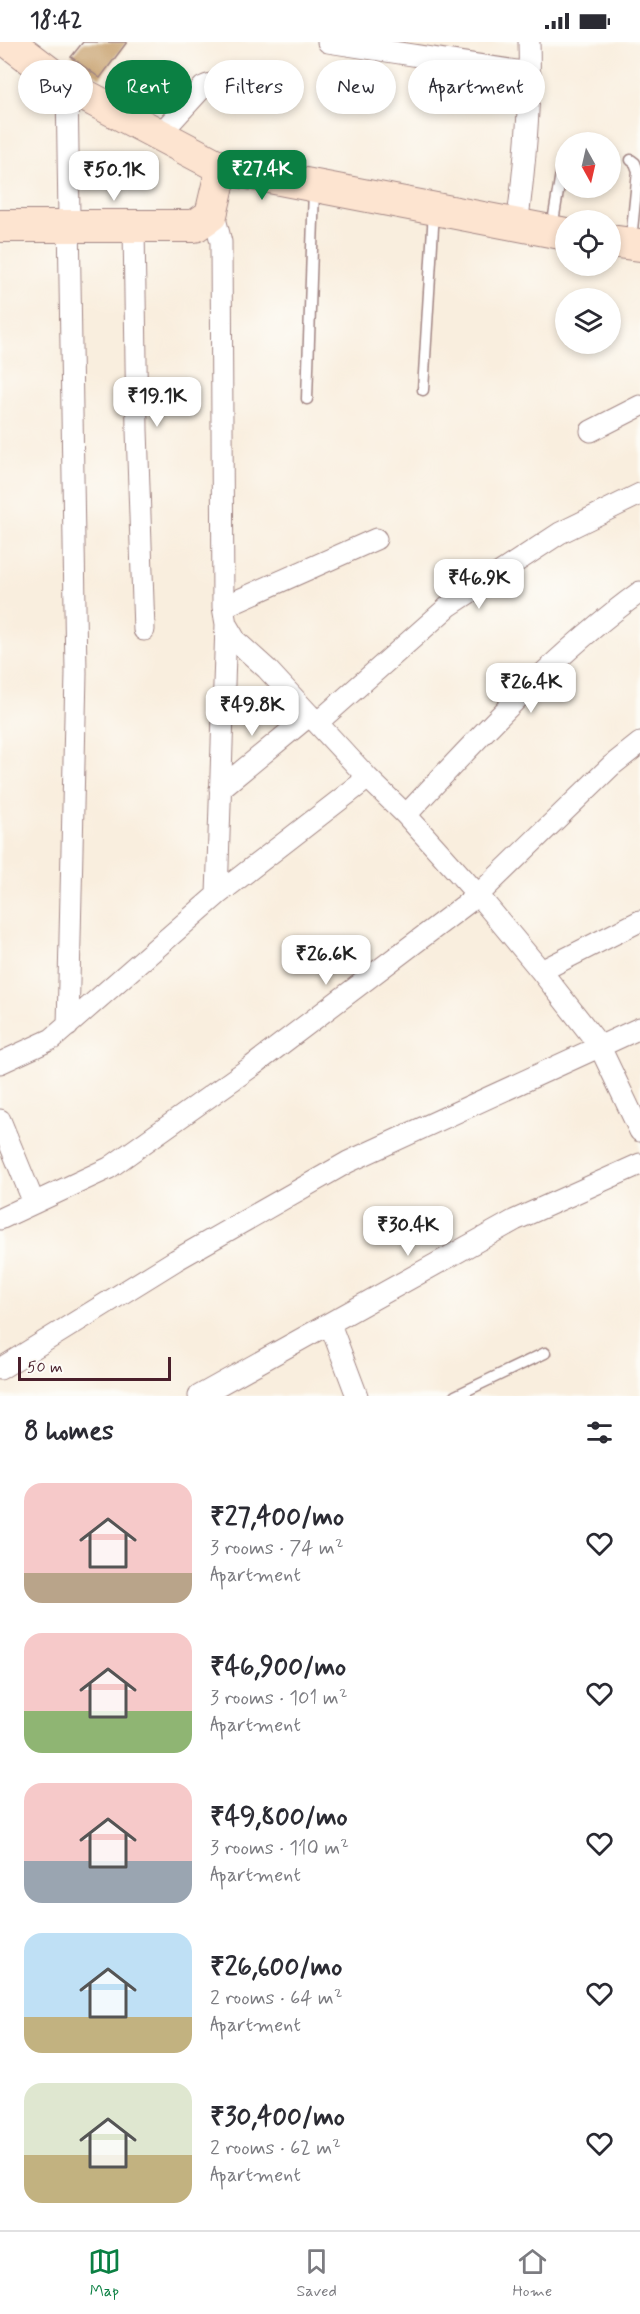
<!DOCTYPE html>
<meta charset="utf-8">
<style>
body{margin:0;font-family:Mynerve,sans-serif;background:#f2f2f3;color:#2b2b33;height:100vh;display:flex;flex-direction:column;font-size:22px;white-space:nowrap}
*{box-sizing:border-box;margin:0}
p{font-size:20px;color:#7c7c81}
.icon{flex:none;width:33px;height:33px;fill:none;stroke:currentColor;stroke-width:2;stroke-linecap:round;stroke-linejoin:round}
.map{position:relative;height:1354px;overflow:hidden}
.side{display:flex;flex-direction:column;background:#fff;flex:1}
.side>*{flex:none}
.banner{position:absolute;left:18px;top:18px;width:604px;height:54px;display:flex;gap:12px}
.needle{width:39px;rotate:172deg}
.buttons{position:absolute;left:555px;top:90px;display:grid;gap:12px}
.buttons a{display:grid;place-items:center;width:66px;height:66px;border-radius:50%;background:#fff;box-shadow:0 3px 9px #0003;font-size:30px}
.scale{position:absolute;left:18px;bottom:15px;width:153px;box-sizing:border-box;padding-left:6px;border:3px solid #4a1f2b;border-top:0;font-size:16px;line-height:21px;white-space:nowrap;color:#4a1f2b;-webkit-text-stroke:4px #fdfcf7;paint-order:stroke}
.price{position:absolute;translate:-50% -51px;padding:0 14px;border-radius:12px;background:#fff;color:#222;font-size:20px;line-height:39px;filter:drop-shadow(0 2px 3px #0008)}
.price::after{content:'';position:absolute;left:50%;top:36px;width:18px;height:14px;margin-left:-9px;background:inherit;clip-path:polygon(0 0,100% 0,50% 100%)}
.price.on{background:#0b8043;color:#fff}
ul{padding:0;list-style:none}
li{display:flex;align-items:center;gap:18px;height:150px;padding:0 24px}
li span{display:grid;place-items:center;flex:none;width:168px;height:120px;border-radius:18px;color:#555}
li>.icon{margin-inline-start:auto}
span .icon{width:72px;height:72px;fill:#fffc;stroke-width:1}
li b{font-size:26px}
h2{display:flex;justify-content:space-between;align-items:center;height:72px;padding:0 24px;font-size:26px}
.tag{padding:0 21px;border-radius:27px;background:#fff;box-shadow:0 3px 9px #0003;font-size:21px;line-height:54px}
.tag.on{background:#0b8043;color:#fff}
.status{display:flex;justify-content:space-between;align-items:center;height:42px;padding:0 30px;background:#fff;direction:ltr}
.status svg{height:16px;fill:currentColor}
.tab-bar{display:flex;justify-content:space-around;align-items:center;height:84px;border-top:2px solid #e1e1e2;background:#fff;font-size:16px;color:#7c7c81}
.tab-bar a{display:grid;justify-items:center;gap:3px}
.tab-bar .on{color:#0b8043}
.map>svg:first-child{display:block}
.building{fill:#c8a26f}
.lines{fill:none;stroke-linecap:round;stroke-linejoin:round}
.lane-casing{stroke:#a28684;stroke-width:13}
.street-casing{stroke:#a28684;stroke-width:23}
.secondary-casing{stroke:#a28684;stroke-width:34}
.lane{stroke:#fff;stroke-width:10}
.street{stroke:#fff;stroke-width:21}
.secondary{stroke:#fde4d0;stroke-width:32}
</style>
<div class="status"><b>18:42</b><svg viewBox="0 0 49 12"><path d="M0 12V9h3v3zM5 12V6h3v6zM10 12V3h3v9zM15 12V0h3v12zM26 1h20v11H26zM47 4h2v5h-2z"/></svg></div>
<div class="map">
<svg width="640" height="1354" viewBox="0 0 640 1354">
<rect width="100%" height="100%" fill="#fdfcf7"/>
<filter id="ink" filterUnits="userSpaceOnUse"><feTurbulence type="fractalNoise" baseFrequency=".0167" numOctaves="2"/><feDisplacementMap in="SourceGraphic" scale="12" xChannelSelector="R" yChannelSelector="G"/><feConvolveMatrix kernelMatrix="1 2 1 2 8 2 1 2 1" color-interpolation-filters="sRGB"/></filter>
<filter id="wash" filterUnits="userSpaceOnUse"><feTurbulence type="fractalNoise" baseFrequency=".008" numOctaves="4" result="noise"/><feDisplacementMap in="SourceGraphic" scale="24" xChannelSelector="R" yChannelSelector="G"/><feGaussianBlur stdDeviation="1.35" result="paint"/><feColorMatrix in="noise" values="0 0 0 0 0 0 0 0 0 0 0 0 0 0 0 0 0 1.4 0 .05"/><feComposite in="paint" operator="in"/></filter>
<g filter="url(#wash)">
<rect width="100%" height="100%" fill="#f9eede"/>
<g id="blocks">
<path class="building" d="M83 0H127L100 36 71 15Z"/>
</g>
</g>
<g filter="url(#ink)">
<use href="#blocks" fill-opacity="0" stroke="#a28684" stroke-width="1.5"/>
<g class="lines">
<g class="lane-casing">
<path id="lane" d="M631 118 635 121 638 129 631 198
M552 186 563 119 566 117
M423 348 434 169
M307 357 314 147
M455 1354 545 1311"/>
</g>
<g class="street-casing">
<path id="street" d="M328 0 530 31
M67 44 76 631 68 984
M160 92 203 45C223 34 251 47 272 52
M211 173 216 180 221 200 223 565 226 582 217 853
M517 184C525 123 531 62 529 0
M134 185 137 388 144 588
M591 389 640 364
M223 565 376 497
M226 582 236 599 267 627 368 736 406 773 478 853 541 929 599 1003 640 1089
M317 681 449 564 560 491 640 452
M220 747 310 673
M406 773C477 697 555 611 640 550
M541 929 640 879
M0 1021 52 997 217 853 368 736
M0 1078 34 1161
M0 1177 109 1126 251 1025 478 853 611 724 640 701
M330 1282 357 1354
M0 1327 176 1218 348 1120 640 986
M199 1354 515 1178 640 1122"/>
</g>
<g class="secondary-casing">
<path id="secondary" d="M9 0 67 44 222 126 566 192
M0 184H195L211 173 222 126
M610 199 640 203"/>
</g>
<use href="#lane" class="lane"/>
<use href="#street" class="street"/>
<use href="#secondary" class="secondary"/>
</g>
</g>
</svg>
<div class="buttons">
<a><svg class="needle" viewBox="-14 -14 28 28"><path d="M0-13l5 13h-10z" fill="#e53935"/><path d="M0 13l5-13h-10z" fill="#7c7c81"/></svg></a>
<a><svg class="icon" aria-label="locate" viewBox="0 0 24 24"><circle cx="12" cy="12" r="6"/><path d="M12 2v4M12 18v4M2 12h4M18 12h4"/></svg></a>
<a><svg class="icon" aria-label="layers" viewBox="0 0 24 24"><path d="M12 4l9 5-9 5-9-5zM3 14l9 5 9-5"/></svg></a>
</div>
<div class="scale">50 m</div>
<b class="price on" style="left:262px;top:159px">₹27.4K</b>
<b class="price" style="left:114px;top:160px">₹50.1K</b>
<b class="price" style="left:157px;top:386px">₹19.1K</b>
<b class="price" style="left:479px;top:568px">₹46.9K</b>
<b class="price" style="left:531px;top:672px">₹26.4K</b>
<b class="price" style="left:252px;top:695px">₹49.8K</b>
<b class="price" style="left:326px;top:944px">₹26.6K</b>
<b class="price" style="left:408px;top:1215px">₹30.4K</b>
<div class="banner">
<a class="tag">Buy</a>
<a class="tag on">Rent</a>
<a class="tag">Filters</a>
<a class="tag">New</a>
<a class="tag">Apartment</a>
</div>
</div>
<section class="side">
<h2>8 homes<svg class="icon" aria-label="filters" viewBox="0 0 24 24"><path d="M4 7h16M4 17h16"/><circle cx="9" cy="7" r="2"/><circle cx="15" cy="17" r="2"/></svg></h2>
<ul>
<li><span style="background:linear-gradient(#f6c9c9 75%,#b9a48a 0)"><svg class="icon" aria-label="home" viewBox="0 0 24 24"><path d="M3 11l9-7 9 7M6 9v11h12V9"/></svg></span><div><b>₹27,400/mo</b><p>3 rooms · 74 m²</p><p>Apartment</p></div><svg class="icon" aria-label="heart" viewBox="0 0 24 24"><path d="M12 20l-8-8c-3-5 5-10 8-4 3-6 11-1 8 4z"/></svg></li>
<li><span style="background:linear-gradient(#f6c9c9 65%,#8fb573 0)"><svg class="icon" aria-label="home" viewBox="0 0 24 24"><path d="M3 11l9-7 9 7M6 9v11h12V9"/></svg></span><div><b>₹46,900/mo</b><p>3 rooms · 101 m²</p><p>Apartment</p></div><svg class="icon" aria-label="heart" viewBox="0 0 24 24"><path d="M12 20l-8-8c-3-5 5-10 8-4 3-6 11-1 8 4z"/></svg></li>
<li><span style="background:linear-gradient(#f6c9c9 65%,#9aa5b1 0)"><svg class="icon" aria-label="home" viewBox="0 0 24 24"><path d="M3 11l9-7 9 7M6 9v11h12V9"/></svg></span><div><b>₹49,800/mo</b><p>3 rooms · 110 m²</p><p>Apartment</p></div><svg class="icon" aria-label="heart" viewBox="0 0 24 24"><path d="M12 20l-8-8c-3-5 5-10 8-4 3-6 11-1 8 4z"/></svg></li>
<li><span style="background:linear-gradient(#bfe0f5 70%,#c2b280 0)"><svg class="icon" aria-label="home" viewBox="0 0 24 24"><path d="M3 11l9-7 9 7M6 9v11h12V9"/></svg></span><div><b>₹26,600/mo</b><p>2 rooms · 64 m²</p><p>Apartment</p></div><svg class="icon" aria-label="heart" viewBox="0 0 24 24"><path d="M12 20l-8-8c-3-5 5-10 8-4 3-6 11-1 8 4z"/></svg></li>
<li><span style="background:linear-gradient(#dfe7d0 60%,#c2b280 0)"><svg class="icon" aria-label="home" viewBox="0 0 24 24"><path d="M3 11l9-7 9 7M6 9v11h12V9"/></svg></span><div><b>₹30,400/mo</b><p>2 rooms · 62 m²</p><p>Apartment</p></div><svg class="icon" aria-label="heart" viewBox="0 0 24 24"><path d="M12 20l-8-8c-3-5 5-10 8-4 3-6 11-1 8 4z"/></svg></li>
</ul>
</section>
<nav class="tab-bar">
<a class="on"><svg class="icon" aria-label="map" viewBox="0 0 24 24"><path d="M3 6l6-2 6 2 6-2v14l-6 2-6-2-6 2zM9 4v14M15 6v14"/></svg>Map</a>
<a><svg class="icon" aria-label="saved" viewBox="0 0 24 24"><path d="M7 4h10v16l-5-4-5 4z"/></svg>Saved</a>
<a><svg class="icon" aria-label="home" viewBox="0 0 24 24"><path d="M3 11l9-7 9 7M6 9v11h12V9"/></svg>Home</a>
</nav>
